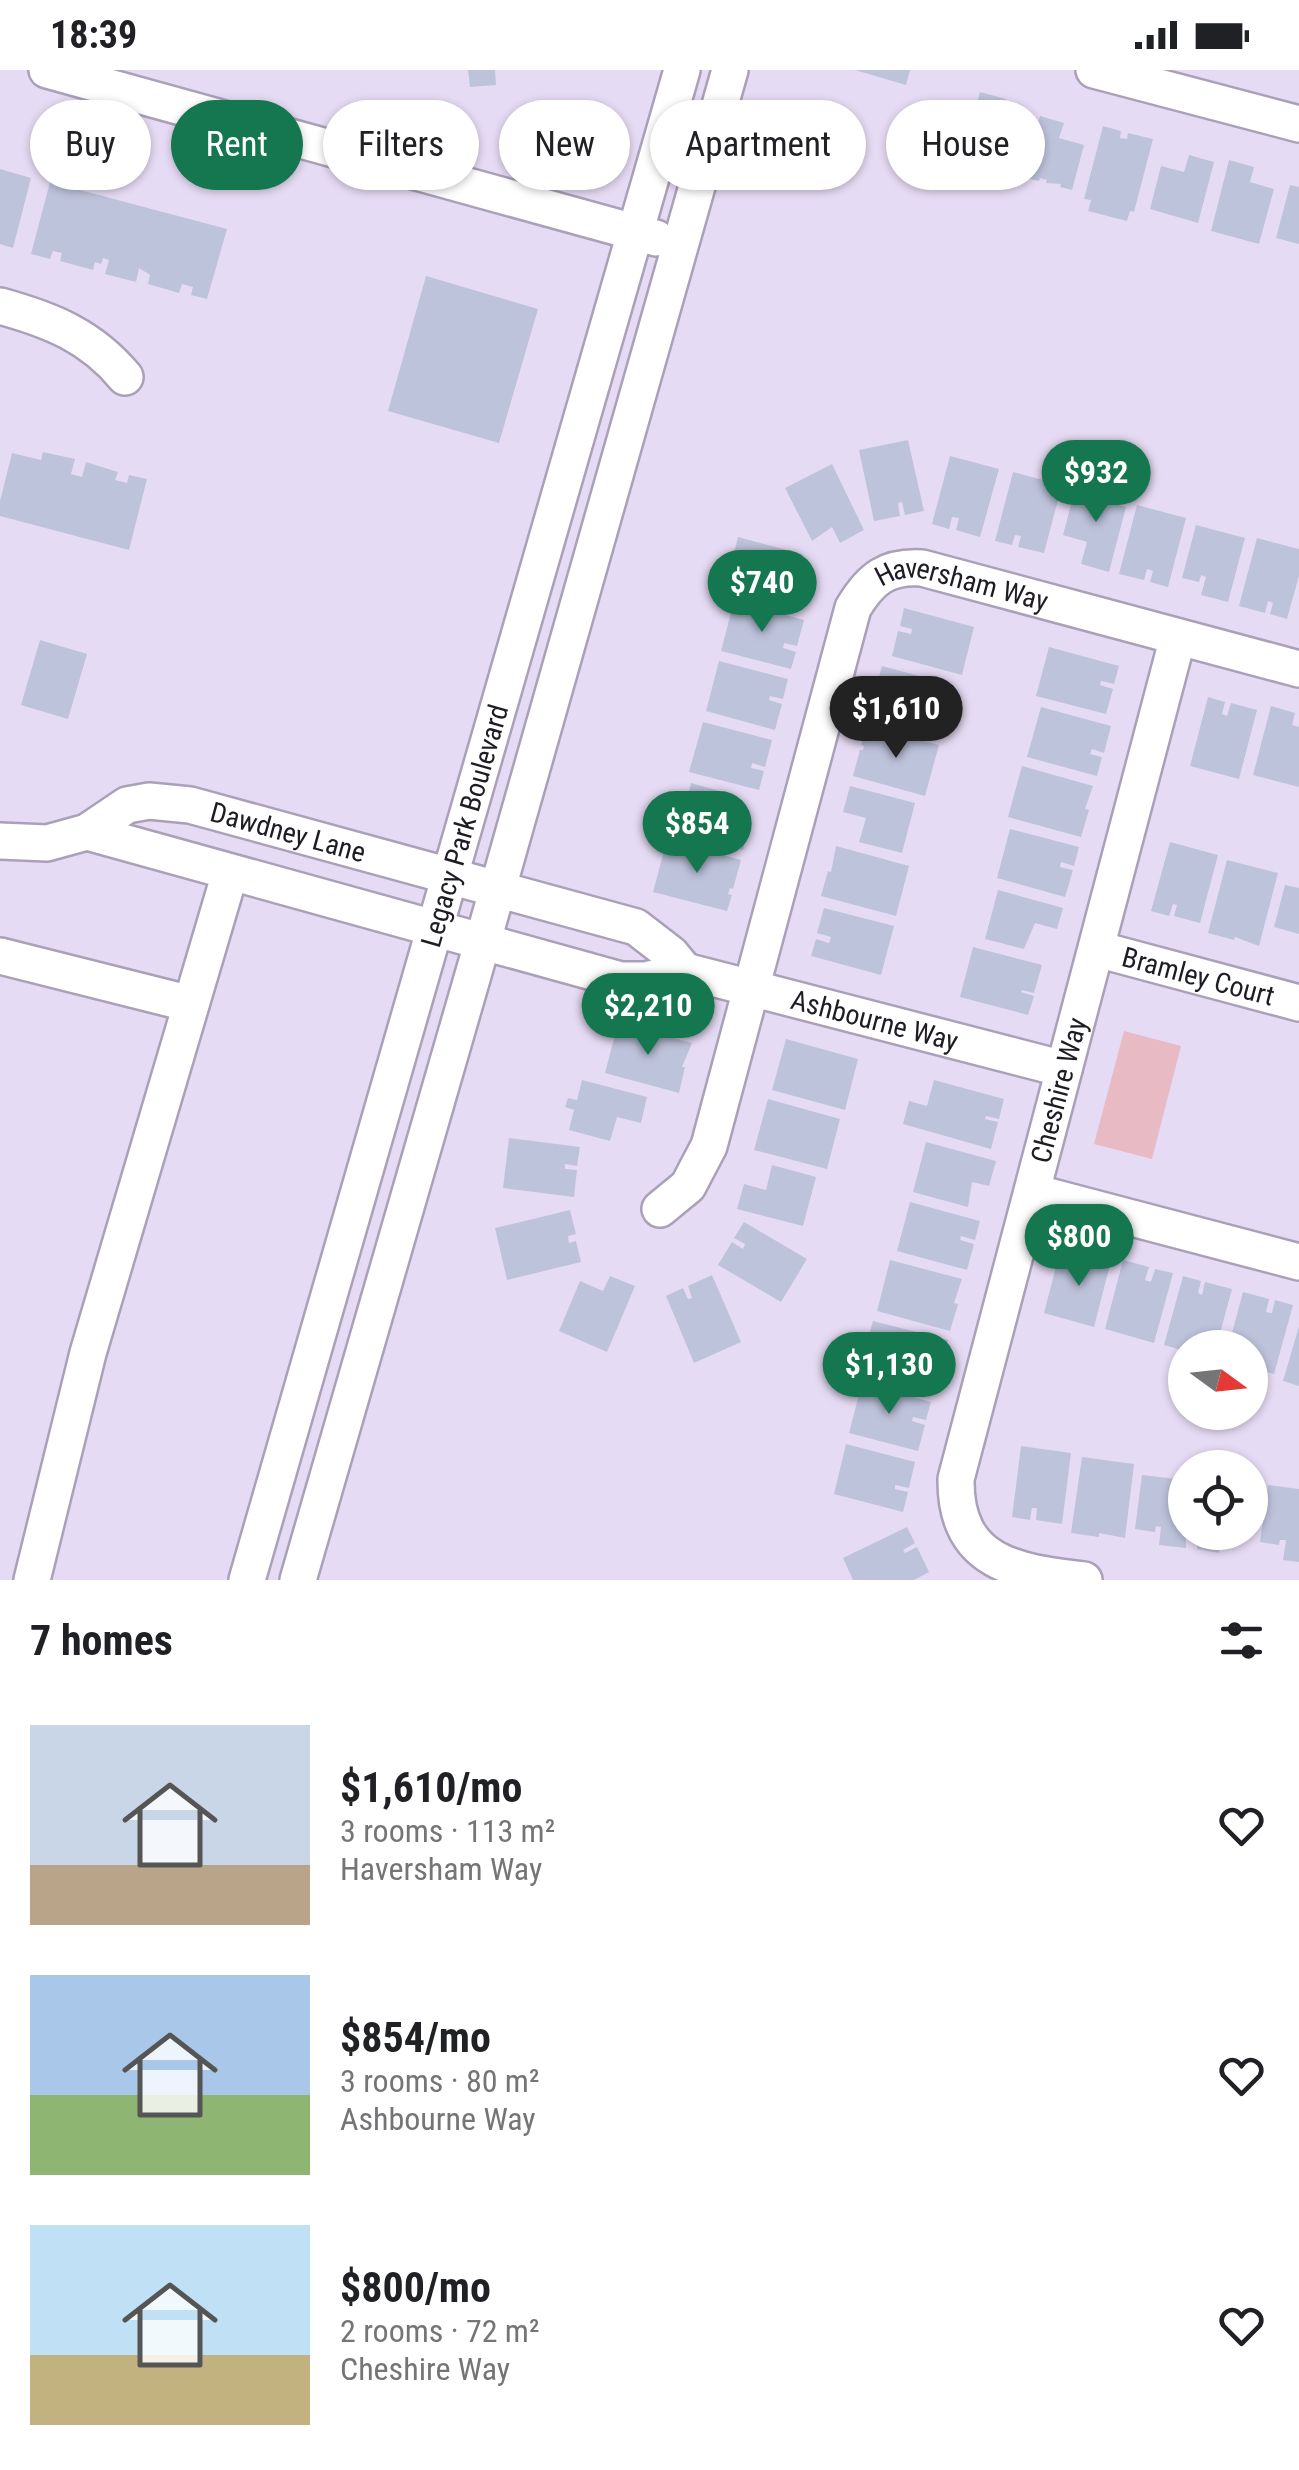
<!DOCTYPE html>
<meta charset="utf-8">
<style>
body{margin:0;font-family:"Roboto Condensed",sans-serif;background:#f6f6f6;color:#202124;height:100vh;display:flex;flex-direction:column;font-size:38px;white-space:nowrap}
*{box-sizing:border-box;margin:0}
p{font-size:32px;color:#757577}
.icon{flex:none;width:55px;height:55px;fill:none;stroke:currentColor;stroke-width:2;stroke-linecap:round;stroke-linejoin:round}
.map{position:relative;height:1510px;overflow:hidden}
.sheet{display:flex;flex-direction:column;background:#fff;flex:1}
.sheet>*{flex:none}
.top-card{position:absolute;left:30px;top:30px;width:1240px;height:90px;display:flex;gap:20px}
.needle{width:65px;rotate:105deg}
.buttons{position:absolute;left:1168px;top:1260px;display:grid;gap:20px}
.buttons a{display:grid;place-items:center;width:100px;height:100px;border-radius:50%;background:#fff;box-shadow:0 2px 8px #0004;font-size:50px}
.price{position:absolute;translate:-50% -85px;padding:0 22px;border-radius:35px;background:#15774f;color:#fff;font-size:32px;line-height:65px;filter:drop-shadow(0 2px 5px #0008)}
.price::after{content:'';position:absolute;left:50%;top:60px;width:30px;height:22px;margin-left:-15px;background:inherit;clip-path:polygon(0 0,100% 0,50% 100%)}
.price.current{background:#222;color:#fff}
ul{padding:0;list-style:none}
li{display:flex;align-items:center;gap:30px;height:250px;padding:0 30px}
li span{display:grid;place-items:center;flex:none;width:280px;height:200px;border-radius:0px;color:#555}
li>.icon{margin-inline-start:auto}
span .icon{width:120px;height:120px;fill:#fffc;stroke-width:1}
li b{font-size:42px}
h2{display:flex;justify-content:space-between;align-items:center;height:120px;padding:0 30px;font-size:42px}
.tag{padding:0 35px;border-radius:45px;background:#fff;box-shadow:0 2px 8px #0004;font-size:35px;line-height:90px}
.tag.current{background:#15774f;color:#fff}
.status{display:flex;justify-content:space-between;align-items:center;height:70px;padding:0 50px;background:#fff;direction:ltr}
.status svg{height:28px;fill:currentColor}
.map>svg:first-child{display:block}
.green{fill:#e7bac4}
.building{fill:#bec3dc}
.lines{fill:none;stroke-linecap:round;stroke-linejoin:round}
.minor-casing{stroke:#aaa0b7;stroke-width:40}
.minor{stroke:#fff;stroke-width:35}
.labels{text-anchor:middle;stroke-width:10;stroke-linejoin:round;paint-order:stroke}
.street-label{font-size:28px;fill:#1f1b23;stroke:#fff}
</style>
<div class="status"><b>18:39</b><svg viewBox="0 0 49 12"><path d="M0 12V9h3v3zM5 12V6h3v6zM10 12V3h3v9zM15 12V0h3v12zM26 1h20v11H26zM47 4h2v5h-2z"/></svg></div>
<div class="map">
<svg width="1299" height="1510" viewBox="0 0 1299 1510">
<rect width="100%" height="100%" fill="#e6dbf4"/>
<path class="green" d="M1124 961 1181 976 1152 1089 1094 1074Z"/>
<path class="building" d="M468 0H495L496 15 470 17Z
M855 0H910L906 15Z
M980 22 1006 29 1004 37 1026 42 1011 96 964 83Z
M1040 46 1064 53 1059 68 1084 75 1072 120 1060 117 1061 114 1046 113 1047 110 1040 108 1039 111 1026 108 1024 104Z
M1103 56 1121 61 1120 68 1127 69 1128 63 1153 69 1134 142 1130 141 1127 151 1088 141 1091 130 1084 129Z
M1189 85 1214 92 1198 153 1150 139 1161 96 1184 102Z
M1229 90 1254 97 1250 112 1274 119 1259 174 1211 161Z
M0 99 31 108 13 178 0 174Z
M50 112 227 159 207 229 191 225 193 217 182 214 179 223 148 214 150 205 139 198 136 212 105 204 109 190 103 188 101 194 95 192 93 200 60 191 62 183 53 181 50 189 31 184Z
M1290 115 1299 117V174L1276 168Z
M426 206 538 239 499 373 388 341Z
M908 370 924 441 905 445 902 432 898 433 900 446 874 451 859 380Z
M43 382 75 389 71 404 82 407 86 392 118 402 115 410 127 413 129 405 147 409 129 480 0 446V431L12 383 41 390Z
M950 386 999 399 980 467 956 460 959 448 952 447 949 459 932 454Z
M832 394 864 460 840 473 832 457 812 471 785 418Z
M1013 402 1062 415 1044 483 1018 477 1021 466 1015 465 1012 475 995 471Z
M1091 413 1115 419 1111 433 1126 437 1109 502 1081 494 1087 472 1063 465 1074 423 1088 427Z
M1137 435 1186 448 1168 517 1150 512 1153 501 1147 499 1144 510 1119 504Z
M1196 455 1245 468 1228 532 1201 525 1206 507 1201 505 1199 512 1182 508Z
M738 467 802 484 798 497 805 499 802 510 806 511 800 534 796 536 726 517Z
M1257 468 1299 479V506L1287 549 1270 544 1273 533 1268 531 1265 543 1239 536Z
M734 531 804 550 797 576 784 573 783 578 796 582 791 599 721 581Z
M904 538 974 557 962 605 892 586 898 561 911 564 912 559 900 556Z
M40 570 87 584 68 649 21 635Z
M1049 577 1119 596 1114 614 1101 611 1100 615 1113 619 1106 644 1036 626Z
M719 591 788 609 783 629 770 626 769 630 782 634 775 660 706 641Z
M882 596 952 615 939 663 869 645 874 626 885 629 887 624 875 621Z
M1208 627 1225 632 1222 644 1227 646 1231 633 1257 640 1239 709 1190 696Z
M1271 636 1295 643 1292 655 1299 657V717L1253 705Z
M1041 637 1111 656 1104 683 1092 679 1090 684 1102 687 1097 706 1027 687Z
M703 652 772 670 765 697 752 693 751 698 764 701 759 720 689 702Z
M866 656 939 675 925 726 853 706 860 680H863L864 676 861 675Z
M1022 696 1093 716 1085 739 1089 740 1081 767 1008 747Z
M691 713 734 725 730 749 750 754 743 780 678 763 683 745 670 741 673 729 686 733Z
M850 716 915 733 902 783 859 772 866 748 843 742Z
M1010 759 1079 777 1074 796 1061 792 1060 797 1073 800 1065 827 997 808Z
M667 770 741 790 733 819 730 818 728 824 732 825 727 841 653 822Z
M1170 772 1218 785 1200 853 1174 846 1177 835 1173 834 1169 846 1151 841Z
M836 776 909 796 896 846 821 826 828 801 831 802Z
M1227 790 1278 803 1259 876 1235 867 1234 870 1208 863Z
M1285 815 1299 818V864L1274 857Z
M998 820 1063 838 1057 859 1035 853 1024 879 985 869Z
M824 838 894 856 881 905 811 886 816 869 829 873 831 867 817 863Z
M973 877 1042 895 1034 923 1022 920 1021 922 1034 926 1028 945 960 927Z
M618 953 692 973 682 997H685L679 1023 605 1003Z
M786 969 858 989 845 1040 772 1020Z
M582 1010 647 1027 641 1053 617 1047 610 1071 569 1060 574 1040 565 1037 568 1028 577 1030Z
M934 1010 1004 1029 999 1049 986 1046 985 1049 998 1052 991 1079 903 1054 909 1031 927 1036Z
M768 1029 840 1049 827 1099 754 1080Z
M509 1068 580 1077 577 1096 565 1094V1099L577 1100 574 1127 503 1118Z
M926 1072 996 1091 989 1116 972 1112 968 1137 913 1122Z
M772 1095 816 1107 803 1156 737 1139 744 1114 766 1120Z
M910 1132 980 1151 975 1170 961 1166 960 1170 974 1174 967 1200 897 1181Z
M570 1140 576 1164 568 1166 569 1173 576 1171 581 1192 507 1210 495 1158Z
M744 1152 807 1189 781 1232 718 1195 732 1172 743 1179 745 1174 734 1168Z
M1087 1180 1112 1187 1094 1257 1044 1243 1058 1189 1082 1199Z
M890 1190 962 1209 954 1233 958 1234 950 1261 877 1241Z
M1123 1190 1149 1197 1145 1210 1151 1212 1155 1199 1173 1203 1154 1273 1105 1259Z
M712 1205 741 1272 694 1293 666 1226 683 1218 688 1229 692 1228 688 1216Z
M610 1206 635 1216 607 1282 559 1261 580 1211 603 1221Z
M1183 1206 1201 1211 1198 1223 1202 1225 1205 1212 1232 1219 1216 1278H1185V1281L1164 1275Z
M1243 1222 1269 1229 1266 1242 1272 1243 1275 1230 1293 1235 1274 1304 1250 1298V1278H1228Z
M873 1251 948 1270 933 1321 859 1301Z
M1299 1256V1316L1283 1311Z
M862 1313 931 1332 926 1350 913 1347 912 1351 925 1355 918 1381 849 1363Z
M846 1374 915 1392 909 1418 895 1415V1419L908 1422 903 1442 834 1424Z
M1021 1376 1071 1383 1062 1454 1036 1450 1037 1438H1032L1030 1450 1012 1447Z
M1082 1387 1134 1394 1125 1468 1099 1463V1467L1071 1463Z
M1142 1405 1185 1410 1186 1478 1159 1475 1161 1457 1156 1456 1155 1462 1135 1459Z
M1268 1415 1299 1419V1492L1283 1490 1286 1470H1280L1279 1475 1260 1472Z
M907 1457 915 1473 903 1480 905 1483 917 1477 929 1502 914 1510H853L843 1488Z
M1199 1462H1222L1219 1483 1197 1479Z"/>
<g class="lines">
<g class="minor-casing">
<g id="minor">
<path d="M47 0 656 168"/>
<path d="M1094 0 1299 54"/>
<path d="M0 236C51 250 91 266 125 307"/>
<path id="s1" d="M87 762 621 910H645L685 901 1064 999"/>
<path id="s2" d="M0 771 47 773 87 762 127 735 149 731 190 735 636 857 671 884 685 901"/>
<path id="s3" d="M1097 879 1299 933"/>
<path d="M0 886 191 934"/>
<path d="M1033 1122 1299 1192"/>
<path id="s4" d="M660 1139 688 1116 709 1076 853 538C871 508 887 496 922 498L1299 599"/>
<path d="M32 1510 88 1283 230 803"/>
<path id="s5" d="M247 1510 682 0"/>
<path d="M298 1510 482 874 730 0"/>
<path id="s6" d="M1084 1510C1016 1502 955 1494 956 1409L1178 567"/>
</g>
</g>
<use href="#minor" class="minor"/>
</g>
<g class="labels">
<g class="street-label">
<text dy="10" stroke="none"><textPath href="#s4" startOffset="765">Haversham Way</textPath></text>
<text dy="10" stroke="none"><textPath href="#s5" startOffset="785">Legacy Park Boulevard</textPath></text>
<text dy="10" stroke="none"><textPath href="#s2" startOffset="302">Dawdney Lane</textPath></text>
<text dy="10" stroke="none"><textPath href="#s3" startOffset="105">Bramley Court</textPath></text>
<text dy="10" stroke="none"><textPath href="#s1" startOffset="815">Ashbourne Way</textPath></text>
<text dy="10" stroke="none"><textPath href="#s6" startOffset="588">Cheshire Way</textPath></text>
</g>
</g>
</svg>
<div class="buttons">
<a><svg class="needle" viewBox="-14 -14 28 28"><path d="M0-13l5 13h-10z" fill="#e53935"/><path d="M0 13l5-13h-10z" fill="#757577"/></svg></a>
<a><svg class="icon" aria-label="locate" viewBox="0 0 24 24"><circle cx="12" cy="12" r="6"/><path d="M12 2v4M12 18v4M2 12h4M18 12h4"/></svg></a>
</div>
<b class="price" style="left:1096px;top:455px">$932</b>
<b class="price" style="left:762px;top:565px">$740</b>
<b class="price current" style="left:896px;top:691px">$1,610</b>
<b class="price" style="left:697px;top:806px">$854</b>
<b class="price" style="left:648px;top:988px">$2,210</b>
<b class="price" style="left:1079px;top:1219px">$800</b>
<b class="price" style="left:889px;top:1347px">$1,130</b>
<div class="top-card">
<a class="tag">Buy</a>
<a class="tag current">Rent</a>
<a class="tag">Filters</a>
<a class="tag">New</a>
<a class="tag">Apartment</a>
<a class="tag">House</a>
</div>
</div>
<section class="sheet">
<h2>7 homes<svg class="icon" aria-label="filters" viewBox="0 0 24 24"><path d="M4 7h16M4 17h16"/><circle cx="9" cy="7" r="2"/><circle cx="15" cy="17" r="2"/></svg></h2>
<ul>
<li><span style="background:linear-gradient(#c9d6e8 70%,#b9a48a 0)"><svg class="icon" aria-label="home" viewBox="0 0 24 24"><path d="M3 11l9-7 9 7M6 9v11h12V9"/></svg></span><div><b>$1,610/mo</b><p>3 rooms · 113 m²</p><p>Haversham Way</p></div><svg class="icon" aria-label="heart" viewBox="0 0 24 24"><path d="M12 20l-8-8c-3-5 5-10 8-4 3-6 11-1 8 4z"/></svg></li>
<li><span style="background:linear-gradient(#a9c7e8 60%,#8fb573 0)"><svg class="icon" aria-label="home" viewBox="0 0 24 24"><path d="M3 11l9-7 9 7M6 9v11h12V9"/></svg></span><div><b>$854/mo</b><p>3 rooms · 80 m²</p><p>Ashbourne Way</p></div><svg class="icon" aria-label="heart" viewBox="0 0 24 24"><path d="M12 20l-8-8c-3-5 5-10 8-4 3-6 11-1 8 4z"/></svg></li>
<li><span style="background:linear-gradient(#bfe0f5 65%,#c2b280 0)"><svg class="icon" aria-label="home" viewBox="0 0 24 24"><path d="M3 11l9-7 9 7M6 9v11h12V9"/></svg></span><div><b>$800/mo</b><p>2 rooms · 72 m²</p><p>Cheshire Way</p></div><svg class="icon" aria-label="heart" viewBox="0 0 24 24"><path d="M12 20l-8-8c-3-5 5-10 8-4 3-6 11-1 8 4z"/></svg></li>
</ul>
</section>
